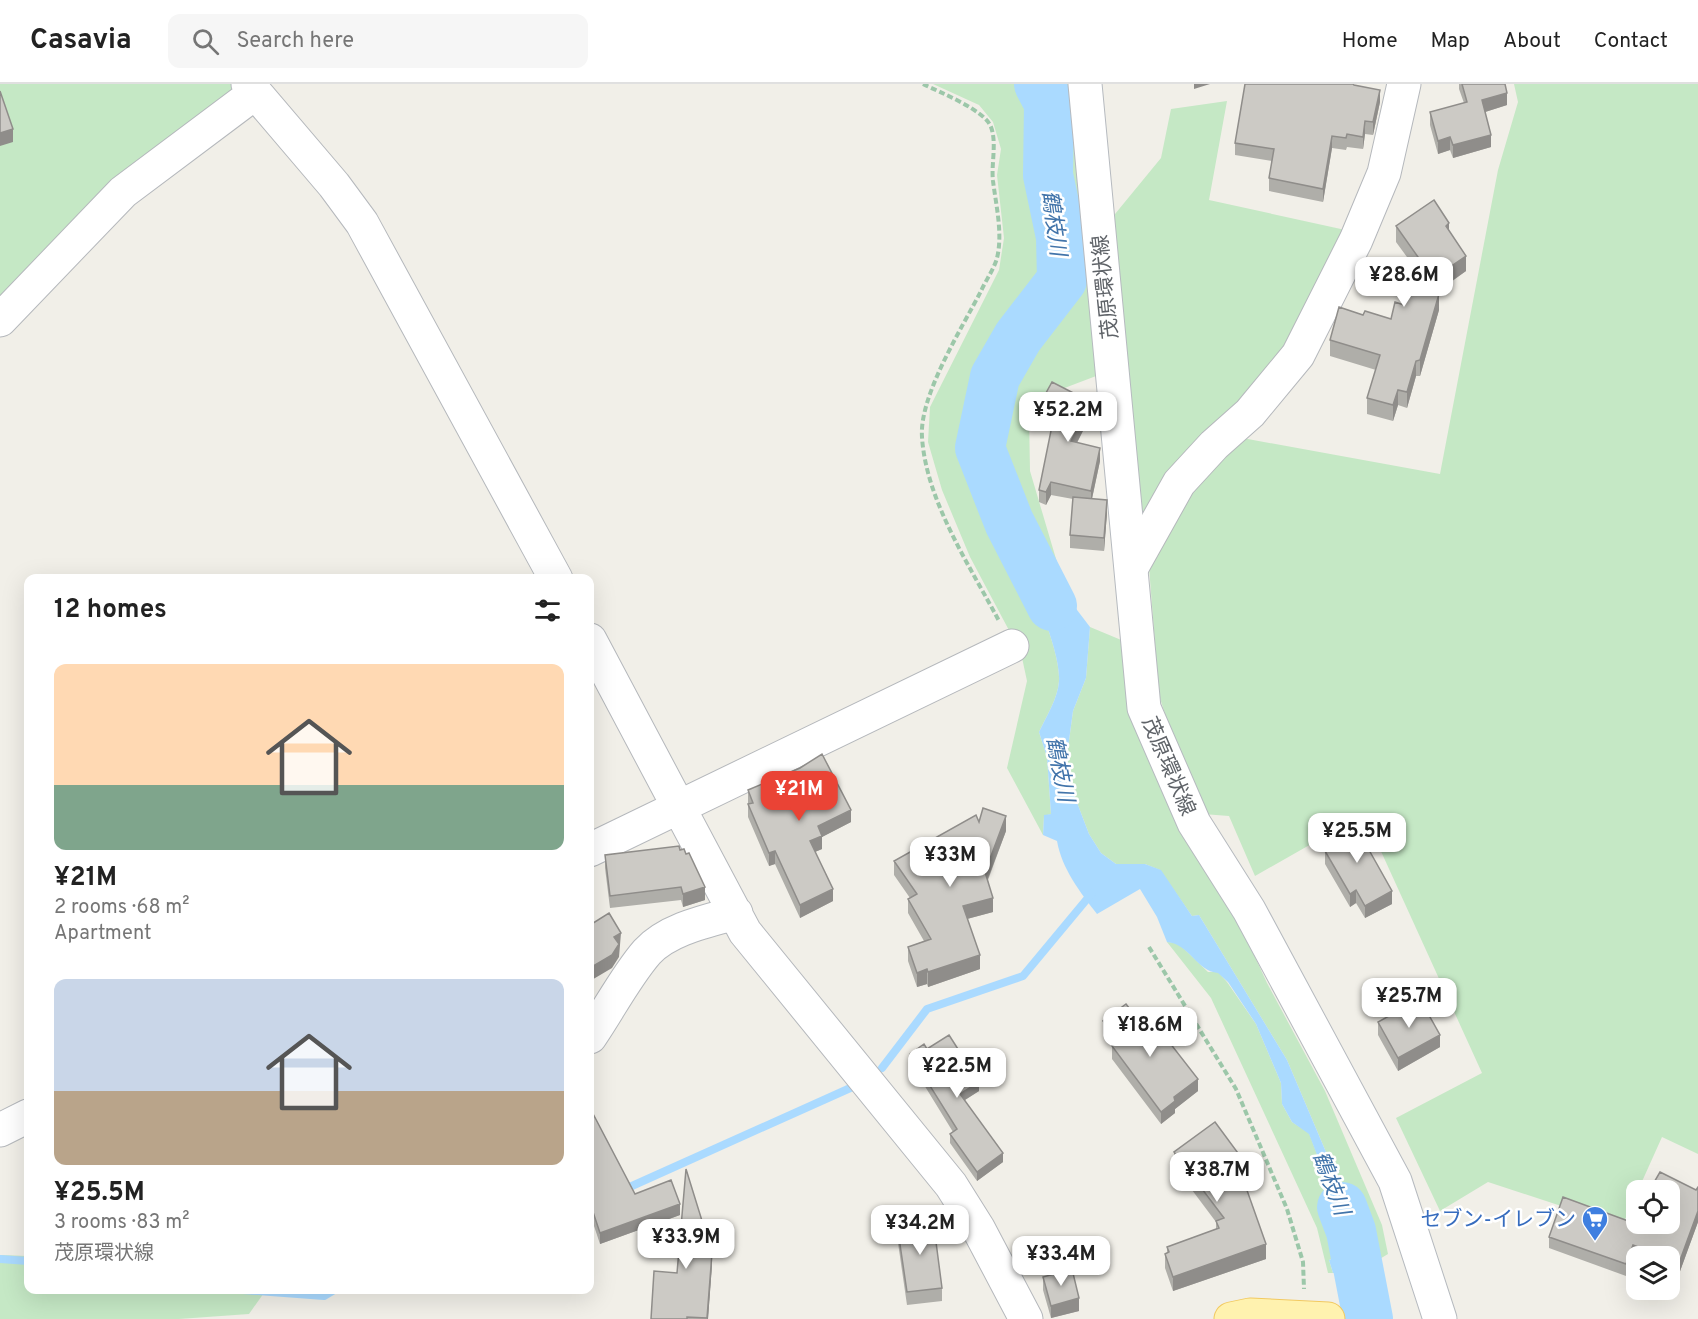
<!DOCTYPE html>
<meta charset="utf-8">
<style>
body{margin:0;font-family:Overpass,"Noto Sans JP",sans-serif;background:#f6f6f6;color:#222;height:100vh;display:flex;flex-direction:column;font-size:22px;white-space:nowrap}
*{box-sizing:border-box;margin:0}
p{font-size:20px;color:#767676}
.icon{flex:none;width:33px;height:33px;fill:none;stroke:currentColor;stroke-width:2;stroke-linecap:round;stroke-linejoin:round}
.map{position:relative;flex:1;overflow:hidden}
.side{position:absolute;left:24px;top:490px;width:570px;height:720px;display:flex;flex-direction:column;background:#fff;border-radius:12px;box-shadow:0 6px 24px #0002}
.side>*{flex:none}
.fabs{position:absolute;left:1626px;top:1096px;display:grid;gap:12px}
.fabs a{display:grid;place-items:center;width:54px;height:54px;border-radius:12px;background:#fff;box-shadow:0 6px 24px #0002;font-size:30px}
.price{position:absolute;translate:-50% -51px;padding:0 14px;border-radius:12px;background:#fff;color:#222;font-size:20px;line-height:39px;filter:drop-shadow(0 2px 3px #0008)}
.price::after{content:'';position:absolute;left:50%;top:36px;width:18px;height:14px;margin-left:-9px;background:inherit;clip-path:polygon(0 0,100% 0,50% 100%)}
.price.current{background:#ea4335;color:#fff}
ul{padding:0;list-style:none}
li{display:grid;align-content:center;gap:12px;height:318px;padding:0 30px}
li span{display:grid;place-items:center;height:186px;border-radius:12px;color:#555}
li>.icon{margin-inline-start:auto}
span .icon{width:108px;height:108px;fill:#fffc;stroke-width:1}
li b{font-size:26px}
h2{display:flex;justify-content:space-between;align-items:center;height:72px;padding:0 30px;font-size:26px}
header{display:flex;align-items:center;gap:36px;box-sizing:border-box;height:84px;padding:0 30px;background:#fff;border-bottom:2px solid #e0e0e0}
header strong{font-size:28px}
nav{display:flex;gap:33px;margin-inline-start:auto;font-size:21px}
.search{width:420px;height:54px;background:#f6f6f6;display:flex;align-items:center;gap:15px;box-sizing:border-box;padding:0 21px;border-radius:12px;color:#767676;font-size:22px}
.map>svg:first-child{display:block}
.green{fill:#c5e8c5}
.water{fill:#aadaff}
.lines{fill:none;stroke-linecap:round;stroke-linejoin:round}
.stream{stroke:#aadaff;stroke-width:8}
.river{stroke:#aadaff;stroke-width:50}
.minor-casing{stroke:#b5b8bc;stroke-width:35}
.secondary-casing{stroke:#b6babf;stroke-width:35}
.primary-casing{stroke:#f2c960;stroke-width:35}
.path{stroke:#9cc7a9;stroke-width:4;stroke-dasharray:6 3;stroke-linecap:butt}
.minor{stroke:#fff;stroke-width:33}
.secondary{stroke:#fff;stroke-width:33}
.primary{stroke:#fff2af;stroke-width:33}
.wall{fill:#afaea9}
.shaded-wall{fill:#8f8d8a}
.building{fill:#cccac5;stroke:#8f8d8a;stroke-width:1.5}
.labels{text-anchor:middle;stroke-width:5;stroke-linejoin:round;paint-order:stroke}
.street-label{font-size:21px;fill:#5f6368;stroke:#fff}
.shop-label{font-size:21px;fill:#366cbe;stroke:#fff;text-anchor:end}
.water-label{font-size:22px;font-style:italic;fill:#4174aa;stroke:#fff}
</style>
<header>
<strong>Casavia</strong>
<div class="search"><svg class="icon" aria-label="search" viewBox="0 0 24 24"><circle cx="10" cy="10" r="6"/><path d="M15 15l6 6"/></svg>Search here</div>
<nav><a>Home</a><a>Map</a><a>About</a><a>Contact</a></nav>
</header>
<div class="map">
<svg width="1698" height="1235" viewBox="0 0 1698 1235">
<rect width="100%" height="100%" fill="#f1efe8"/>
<path class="green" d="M0 0H234L230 16 0 231Z
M933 0H1076L1104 289 1054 308 1029 331 1030 387 1067 512 1026 459 1017 466C1029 496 1061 566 1059 597 1058 614 1046 633 1039 648L1047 673 1051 730 1044 732 1043 751 1007 684 1027 597 1021 569 970 473 942 406 928 358 930 323 999 186 1004 154 997 91 1001 65 993 38 979 21Z
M1514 0H1698V1070L1662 1053 1622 1142 1488 1098 1440 1127 1396 1034 1482 989 1364 730 1255 792 1229 732 1203 730 1189 705 1159 611 1149 483 1176 419 1237 353 1440 390 1498 86 1518 18Z
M1227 17 1209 116 1350 147 1285 270 1139 442 1106 141 1161 74 1171 25Z
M1090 543 1126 558 1228 814 1267 899 1325 1007 1382 1141 1388 1170 1373 1179 1287 976 1199 831 1192 832 1160 786 1145 780H1116L1101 769 1089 750 1068 695V664L1073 627 1086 594Z
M1167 858 1178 859 1208 888H1218L1227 898 1256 940 1281 999 1282 1020 1292 1038 1309 1049 1340 1131 1345 1153 1339 1172 1329 1176 1333 1189H1328L1317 1144 1211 914Z
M0 1171 28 1172V1206H266L249 1230 179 1235H0Z"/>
<path class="water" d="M1026 459 1090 543 1086 594 1073 627 1068 664V695L1089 750 1101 769 1116 780H1145L1161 786 1192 832 1199 831 1287 976 1373 1179 1353 1190 1333 1189 1329 1176 1339 1172 1345 1153 1340 1131 1309 1050 1292 1038 1282 1020 1281 999 1256 940 1228 898 1218 889C1196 887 1190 860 1167 858L1157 833 1140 805 1097 830C1080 808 1062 785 1057 757L1043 751 1044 731 1051 730 1047 673 1039 648C1046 633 1058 614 1059 597 1061 566 1029 496 1016 466Z"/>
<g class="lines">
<path class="stream" d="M882 984 927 925 1023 892 1092 809
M623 1106 857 1001
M0 1175 28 1177
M243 1206 324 1212 334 1206"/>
<path class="river" d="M1039 0 1049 19 1048 91 1061 153 1062 196 1018 253 995 293 980 364 1009 438 1052 522
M1342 1123 1351 1147 1368 1235"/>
<g class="minor-casing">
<path id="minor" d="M248 0 334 101 362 139 556 495
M0 236 123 108 255 9
M1132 483 1179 399 1214 361 1250 329 1298 271 1356 156 1384 89 1404 0
M590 556 745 848 951 1101 978 1144 1026 1235
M590 766 1012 562
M590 953C608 927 626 892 647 868 668 845 707 837 736 829
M0 1046 28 1032"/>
</g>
<g class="secondary-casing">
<path id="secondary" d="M1085 0 1144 624 1194 739 1249 826 1395 1097 1440 1235"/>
</g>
<g class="primary-casing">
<path id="primary" d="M1231 1235 1250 1231 1328 1235"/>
</g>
<path class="path" d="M923 0C939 8 985 26 991 43 997 59 991 80 993 97 996 121 1003 150 997 174 994 185 986 196 981 207 962 244 919 312 922 353 926 417 970 482 999 537
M1149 863 1236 1005 1287 1125 1303 1178 1304 1205"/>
<use href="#minor" class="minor"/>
<use href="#secondary" class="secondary"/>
<use href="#primary" class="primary"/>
</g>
<path class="wall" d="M1459 0H1505L1507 21 1485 28 1491 63 1453 74 1450 66 1438 70 1430 41V28L1464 19 1459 5Z
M1354 1 1380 18 1373 51 1365 50 1363 65 1347 63 1346 66 1332 64 1323 118 1269 107V94L1272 77 1235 71V59Z
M1396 142 1449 147 1466 187 1436 209 1439 226 1420 292H1416L1407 324 1398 321 1393 337 1367 330V314L1376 286 1330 272V256L1363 231 1391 235 1404 221 1415 184 1396 158Z
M1040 320 1091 331 1077 359 1100 377 1092 415 1107 429 1104 467 1070 464V451L1073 415 1051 411 1046 421 1039 418V406L1053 339 1040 333Z
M748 706 851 738 822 753V765L815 768 833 817 800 834 775 780 769 782 748 733Z
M979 738 1006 747 988 796 993 828 967 835 980 885 928 903 927 900 917 903 908 877V863L924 857 908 829V815L910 814 894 791V777Z
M1329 746 1392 820 1365 834 1356 819 1350 823 1325 780V767L1331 763 1329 759Z
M680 766 705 816 683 823 681 816 610 824 605 784V771Z
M1103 937 1150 951 1198 1007 1175 1025V1029L1161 1040 1112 975V962L1103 950Z
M1378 938 1440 963 1398 987 1378 951Z
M927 965 979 1007 965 1016 1003 1078 977 1097 950 1059V1050L953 1048 910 978V970Z
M590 1024 635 1110 680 1131 600 1160 590 1130Z
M1174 1068 1252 1102 1247 1106 1266 1175 1173 1207 1165 1184V1170L1167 1169V1163L1216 1145V1138L1174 1082Z
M1698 1103V1138L1679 1190 1670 1187V1173H1636V1174L1633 1173 1626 1192 1549 1164V1153L1631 1138 1696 1106Z
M897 1140 942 1204V1217L907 1221 897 1152Z
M712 1181 708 1235H651L677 1189Z
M1043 1193 1079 1227 1051 1234 1043 1206Z"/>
<path class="shaded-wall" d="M1194 0H1210L1194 5Z
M1380 6V18L1373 51V38Z
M1507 9V21L1482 29V16Z
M1365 37V50L1363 65V53Z
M13 45V58L0 62V49Z
M1491 51V63L1453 74V61Z
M1332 52V64L1323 118V105Z
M1450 53V66L1438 70V57Z
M1449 139V155L1446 142Z
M1466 172V187L1419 220V204Z
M1439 210V226L1420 292V276Z
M1416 277V292L1407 324V308Z
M1398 306V321L1393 337V321Z
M1091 318V331L1071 370V357Z
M1100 364V377L1091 419V407Z
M1051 398V411L1046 421V408Z
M1107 416V429L1104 467V454Z
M851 726V738L822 753V765L810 770V757L818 742Z
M1006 732V747L985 802V788Z
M775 767V780L769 782V769Z
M705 803V816L683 823V810Z
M833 805V817L800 834V821Z
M1356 806V819L1350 823V810Z
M1392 807V820L1365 834V822Z
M993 814V828L963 836V822Z
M621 849 619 873 612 884 590 897V884L614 853Z
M980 871V885L928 903V888Z
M927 885V900L917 903V889Z
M1440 951V963L1398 987V974Z
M1198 995V1007L1175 1025V1029L1161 1040V1028L1174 1013Z
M979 998V1007L960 1019V1010Z
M1003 1069V1078L977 1097V1088Z
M1252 1088V1102L1243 1109V1095Z
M680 1120V1131L600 1160V1149Z
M1698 1127V1138L1679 1190V1179Z
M1266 1160V1175L1173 1207V1193Z
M1633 1161V1173L1626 1192V1180Z
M712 1169V1181L708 1235H707Z
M1079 1214V1227L1051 1234V1222Z"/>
<path class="building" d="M1245 0H1353L1354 1 1380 6 1373 38 1365 37 1363 53 1347 50 1346 54 1332 52 1323 105 1269 94 1274 65 1235 59Z
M1462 0H1505L1507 9 1482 16 1491 51 1453 61 1450 53 1438 57 1430 28 1467 18Z
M0 7 13 45 0 49Z
M1434 116 1449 139 1446 142 1466 172 1419 204 1439 210 1420 276 1416 277 1407 308 1398 306 1393 321 1367 314 1380 271 1330 256 1339 223 1363 231 1365 227 1391 235 1395 218 1404 221 1418 173 1396 142Z
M1052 298 1091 318 1071 357 1100 364 1091 407 1051 398 1046 408 1039 406 1055 327 1040 320Z
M1073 413 1107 416 1104 454 1070 451Z
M822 670 851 726 818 742 822 752 810 757 833 805 800 821 775 767 769 769 748 720 753 719 748 706 800 684Z
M983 724 1006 732 985 788 993 814 963 822 980 871 928 888 927 885 917 889 908 863 931 855 908 815 917 810 894 777 976 731 979 738Z
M1351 734 1392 807 1365 822 1356 806 1350 810 1325 767 1337 760 1329 746Z
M679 762 680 766 684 765 686 770 689 769 705 803 683 810 681 803 610 812 605 771Z
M609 829 621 849 614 853 619 860 612 871 590 884V841Z
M1420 915 1440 951 1398 974 1378 938Z
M1126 920 1150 951 1159 945 1198 995 1174 1013 1175 1017 1161 1028 1112 962 1118 958 1103 937Z
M949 951 979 998 960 1010 1003 1069 977 1088 950 1050 957 1045 910 970 924 960 927 965Z
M590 1024 635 1110 671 1096 680 1120 600 1149 590 1119Z
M1215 1038 1252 1088 1243 1095 1266 1160 1173 1193 1165 1170 1169 1168 1167 1163 1219 1144 1216 1137 1224 1134 1174 1068Z
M686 1085 712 1169 707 1234 687 1233V1235H651L654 1187 677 1189Z
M1660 1088 1696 1106 1698 1103V1127L1679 1179 1670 1175V1173H1664L1633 1161 1626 1180 1549 1153 1563 1113 1631 1138 1636 1129V1140H1670V1107H1649Z
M933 1135 942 1204 907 1208 897 1140Z
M1072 1185 1079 1214 1051 1222 1043 1193Z"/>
<defs>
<g id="supermarket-pin" transform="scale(1.35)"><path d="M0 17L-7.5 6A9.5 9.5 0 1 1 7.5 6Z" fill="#3f7fe0" stroke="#fff"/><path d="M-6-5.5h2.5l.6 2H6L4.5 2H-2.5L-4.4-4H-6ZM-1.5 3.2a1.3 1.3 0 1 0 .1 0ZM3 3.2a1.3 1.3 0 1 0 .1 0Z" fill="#fff"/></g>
</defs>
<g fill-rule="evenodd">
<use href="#supermarket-pin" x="1595" y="1135"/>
</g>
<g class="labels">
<g class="street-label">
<text transform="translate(1105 203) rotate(-96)" y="7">茂原環状線</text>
<text transform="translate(1169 682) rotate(67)" y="7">茂原環状線</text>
</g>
<g class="shop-label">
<text x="1576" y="1142">セブン-イレブン</text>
</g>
<g class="water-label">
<text transform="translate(1055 139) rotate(82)" y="8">鶴枝川</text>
<text transform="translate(1061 685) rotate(79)" y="8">鶴枝川</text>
<text transform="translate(1332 1099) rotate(69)" y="8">鶴枝川</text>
</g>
</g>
</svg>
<div class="fabs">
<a><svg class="icon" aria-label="locate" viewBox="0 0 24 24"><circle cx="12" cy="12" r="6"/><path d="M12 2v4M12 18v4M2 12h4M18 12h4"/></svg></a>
<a><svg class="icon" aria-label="layers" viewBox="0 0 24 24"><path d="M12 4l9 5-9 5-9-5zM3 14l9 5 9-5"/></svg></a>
</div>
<b class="price" style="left:1404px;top:224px">¥28.6M</b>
<b class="price" style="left:1068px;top:359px">¥52.2M</b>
<b class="price current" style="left:799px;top:738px">¥21M</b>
<b class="price" style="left:1357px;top:780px">¥25.5M</b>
<b class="price" style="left:950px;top:804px">¥33M</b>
<b class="price" style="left:1409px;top:945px">¥25.7M</b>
<b class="price" style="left:1150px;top:974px">¥18.6M</b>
<b class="price" style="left:957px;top:1015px">¥22.5M</b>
<b class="price" style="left:1217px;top:1119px">¥38.7M</b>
<b class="price" style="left:920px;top:1172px">¥34.2M</b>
<b class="price" style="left:686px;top:1186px">¥33.9M</b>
<b class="price" style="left:1061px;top:1203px">¥33.4M</b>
<section class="side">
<h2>12 homes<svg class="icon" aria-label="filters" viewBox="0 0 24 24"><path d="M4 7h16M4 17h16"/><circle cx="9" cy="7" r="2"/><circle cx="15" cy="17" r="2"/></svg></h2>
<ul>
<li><span style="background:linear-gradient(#ffd9b3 65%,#7fa58c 0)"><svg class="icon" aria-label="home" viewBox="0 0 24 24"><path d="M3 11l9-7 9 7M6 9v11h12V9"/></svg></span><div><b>¥21M</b><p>2 rooms · 68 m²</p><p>Apartment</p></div></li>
<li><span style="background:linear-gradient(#c9d6e8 60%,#b9a48a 0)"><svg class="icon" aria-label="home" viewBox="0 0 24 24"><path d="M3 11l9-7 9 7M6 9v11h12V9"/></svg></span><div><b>¥25.5M</b><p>3 rooms · 83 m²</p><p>茂原環状線</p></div></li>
</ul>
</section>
</div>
